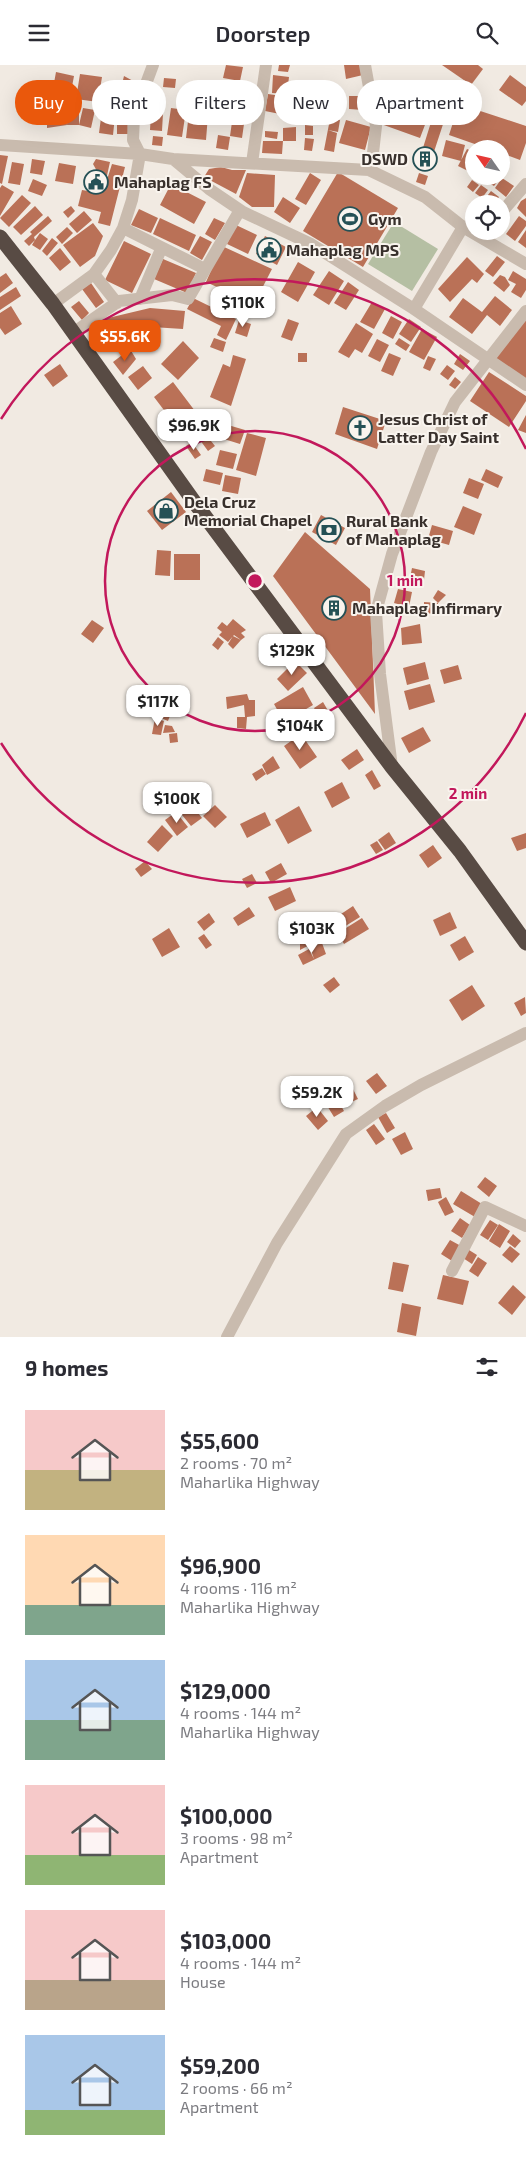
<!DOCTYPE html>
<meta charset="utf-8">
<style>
body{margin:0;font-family:"Exo 2",sans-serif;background:#f2f2f3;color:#2b2b33;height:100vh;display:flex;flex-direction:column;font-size:19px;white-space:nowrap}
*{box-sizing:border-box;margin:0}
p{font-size:16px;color:#7c7c81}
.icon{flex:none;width:28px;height:28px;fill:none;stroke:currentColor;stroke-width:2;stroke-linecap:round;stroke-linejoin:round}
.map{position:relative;height:1272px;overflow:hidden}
.panel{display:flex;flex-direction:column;background:#fff;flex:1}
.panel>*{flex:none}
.banner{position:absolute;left:15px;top:15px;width:496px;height:45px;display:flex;gap:10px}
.needle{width:32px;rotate:304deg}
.fabs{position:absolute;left:465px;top:75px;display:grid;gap:10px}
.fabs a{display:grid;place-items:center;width:45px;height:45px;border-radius:50%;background:#fff;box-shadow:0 5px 20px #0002;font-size:25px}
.price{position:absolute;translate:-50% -42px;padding:0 11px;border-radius:10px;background:#fff;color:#222;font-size:16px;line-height:32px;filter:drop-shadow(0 1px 2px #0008)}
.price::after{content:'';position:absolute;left:50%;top:30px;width:15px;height:11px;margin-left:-8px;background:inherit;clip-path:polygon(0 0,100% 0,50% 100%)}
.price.on{background:#ea580c;color:#fff}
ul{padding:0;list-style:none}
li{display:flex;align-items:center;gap:15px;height:125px;padding:0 25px}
li span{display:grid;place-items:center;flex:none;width:140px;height:100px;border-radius:0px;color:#555}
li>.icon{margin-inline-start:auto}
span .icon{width:60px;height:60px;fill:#fffc;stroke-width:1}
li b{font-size:21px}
h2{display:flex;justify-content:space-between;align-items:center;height:60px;padding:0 25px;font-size:21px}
.chip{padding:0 18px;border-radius:22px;background:#fff;box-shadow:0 5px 20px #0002;font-size:18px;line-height:45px}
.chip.on{background:#ea580c;color:#fff}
header{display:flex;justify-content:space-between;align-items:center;height:65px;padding:0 25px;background:#fff;font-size:22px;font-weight:600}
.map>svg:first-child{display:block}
.green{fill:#b5bfa3}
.building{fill:#ba7157}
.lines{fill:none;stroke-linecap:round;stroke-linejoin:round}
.street{stroke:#c9bbae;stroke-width:12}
.highway{stroke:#584b44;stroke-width:15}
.ring{fill:none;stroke:#c2185b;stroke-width:2.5}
.labels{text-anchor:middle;stroke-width:4;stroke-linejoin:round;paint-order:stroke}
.poi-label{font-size:16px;font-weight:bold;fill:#38302c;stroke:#f9f4ee;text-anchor:start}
.centre{fill:#c2185b;stroke:#f9f4ee;stroke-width:2.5}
.ring-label{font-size:15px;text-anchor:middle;font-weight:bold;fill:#c2185b;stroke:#f9f4ee;stroke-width:4;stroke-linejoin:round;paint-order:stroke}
</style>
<header><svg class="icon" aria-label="menu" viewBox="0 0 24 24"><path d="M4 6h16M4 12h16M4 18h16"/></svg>Doorstep<svg class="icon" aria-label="search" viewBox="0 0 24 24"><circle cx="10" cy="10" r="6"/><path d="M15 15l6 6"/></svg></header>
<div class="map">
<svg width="526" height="1272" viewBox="0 0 526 1272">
<rect width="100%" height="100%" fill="#f1eae2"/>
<path class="green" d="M394 157 438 184 412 226 368 199Z"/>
<path class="building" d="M226 0 243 2 240 16 223 13Z
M279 0H290L288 7 278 6Z
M344 0H361L363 10 346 14Z
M442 0H478L483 4 471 20Z
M56 7 74 11 68 43 50 40Z
M80 9 102 12 98 37 76 34Z
M273 10 289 12 287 29 272 28Z
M510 10 526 22V36L522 41 499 25Z
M124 11 135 17 127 31 120 27Z
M164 13 176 14 175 23 163 22Z
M226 17 250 22 247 37 222 31Z
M211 18 219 20 217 30 209 29Z
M395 21 434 36 420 73 381 59Z
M374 25 385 30 383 39 372 37Z
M203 29 214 30 213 43 202 42Z
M268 29 288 32 285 50 265 46Z
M104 30 117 32 113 70 99 68Z
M312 30H330V50H311Z
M332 30H344V47H332Z
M127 31 128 69H117V32Z
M349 31H364L363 45 349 44Z
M29 35 44 38 40 58 25 55Z
M222 35 251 39 249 55 220 51Z
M296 38 306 39 304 56 294 55Z
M437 38 449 41 428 105 417 102Z
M459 39 526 61V78L520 95 501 88V84H489L449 70Z
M68 43H79V60H67Z
M83 43 95 45 91 63 79 60Z
M171 43 186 45 182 72 167 70Z
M65 45 67 60 47 63V46Z
M140 45H149L148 55 139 54Z
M151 48H163L162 66 150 65Z
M189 48 208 50 206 75 186 73Z
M330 54 340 55 338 67 328 65 337 68 334 87 324 85Z
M346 55 371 62 365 85 339 78Z
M232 57 244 59 242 73 230 71Z
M305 60 313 61V70H305Z
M296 62V76H283V63Z
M265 66 278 67 277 74 265 72Z
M218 70 230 72 228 85 216 83Z
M153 71 163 72 162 81 152 80Z
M305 73 314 74 312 86 304 85Z
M446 75 465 80 461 96 442 91Z
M263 76H283L282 89 262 88Z
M467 84 474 87V109L458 101Z
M0 90 8 91 2 119 0 118Z
M32 94 45 96 42 110 30 108Z
M96 94 110 97 104 124 112 99 125 102 110 161 98 158 101 147 78 141 82 125 88 126 92 107 98 108 93 99Z
M12 97 24 99 20 120 8 118Z
M59 98 76 101 73 119 55 116Z
M221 102 232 105H246L236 129 204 112 209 104Z
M338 107 398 143 363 202 303 166Z
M247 108 275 110 274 142H252L239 132Z
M310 108 321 115 306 140 295 134Z
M419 108 428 111 425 120 416 117Z
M491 111 499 115 494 121 487 117Z
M502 113 514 121 506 132 495 123Z
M33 114 47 120 42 131 28 126Z
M472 115 479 120 473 127 467 122Z
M171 119 206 137 194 159 160 140Z
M2 120 14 127 0 151V123Z
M481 120 488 125 482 133 475 128Z
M491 126 499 132 494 139 484 135Z
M22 130 31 138 9 162 0 153Z
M283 132 300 143 290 158 274 147Z
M526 133V152L517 143 521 136Z
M35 141 43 150 21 170 13 162Z
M71 141 75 146 68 153 63 147Z
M139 144 158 153 151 168 131 160Z
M84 146 92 155 77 168 69 159Z
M48 151 52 156 34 172 35 175 40 168 48 174 40 185 32 180 35 175 29 181 24 176 32 169 30 167Z
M519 151 526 156V161L515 176 506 169Z
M160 153 196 170 189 186 153 169Z
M214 153 225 158 215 175 205 169Z
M93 158 103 171 95 191 80 202 63 180Z
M236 160 257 170 248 189 227 179Z
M67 162 73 168 62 179 56 172Z
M526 165V183L518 177Z
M200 171 212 177 202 195 190 188Z
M265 171 286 182 277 200 256 189Z
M52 173 58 178 47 191 42 186Z
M124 176 151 189 132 228 105 215Z
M222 181 272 204 254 239 206 217Z
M60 183 71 197 60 206 49 193Z
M497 191 505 197 493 212 485 206Z
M467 192 484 209 477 218 472 214 450 237 438 224Z
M163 194 196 208 187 228 154 214Z
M298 197 315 207 298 237 281 227Z
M329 206 344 216 329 240 313 230Z
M513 206 526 214V225L521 233 511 227 516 219 508 215Z
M6 208 13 218 0 228V212Z
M500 210 505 212 510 220 504 227 493 218Z
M348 217 359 225 346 245 334 238Z
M91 218 104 237 96 243 82 224Z
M16 222 21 231 0 245V232Z
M495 231 512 245 500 261 487 250 472 269 449 252 463 233 482 247Z
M193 233 236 254 226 275 217 270 221 261 187 244Z
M79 236 89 248 82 255 71 242Z
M372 237 385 244 374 264 360 257Z
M11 241 22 259 5 270 0 263V248Z
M150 243 185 246 183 264 152 262 133 265 115 270 105 278 95 265 108 253Z
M391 251 402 257 393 274 382 268Z
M288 254 299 258 292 276 281 272Z
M409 254 421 262 411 277 399 269Z
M526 254V315L495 294Z
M239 255 251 259 247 272 235 268Z
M356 258 373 269 362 288 355 284 349 293 338 287Z
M422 264 437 272 424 295 409 287Z
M214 273 226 277 223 287 210 282Z
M399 273 410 280 406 286 395 279Z
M377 274 389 280 380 297 368 291Z
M183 276 199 293 178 315 161 299Z
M130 284 136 294 123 310 113 297Z
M298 288H307V297H298Z
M389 288 401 293 393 311 381 306Z
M460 289 470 296 463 305 454 299Z
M233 290 246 294 231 341 210 332 223 299 230 302Z
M428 291 436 294 430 306 423 303Z
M60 299 68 311 53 322 44 310Z
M447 300 455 306 448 315 440 309Z
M143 301 152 313 138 325 128 312Z
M489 307 526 331V336L509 362 470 336Z
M455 312 461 317 455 324 449 320Z
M173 317 195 346 176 361 154 332Z
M343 342 386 356 377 384 335 369Z
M526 350V368L518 365Z
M228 360 245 365 240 379 224 374Z
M203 366 215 381 208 386 197 371Z
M247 368 266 373 256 411 236 405Z
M192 377 201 390 195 394 186 381Z
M220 385 237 389 233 404 216 400Z
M206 404 223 408 220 420 203 416Z
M486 404 503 412 498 423 481 415Z
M225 410 241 413 238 429 222 426Z
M469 413 484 419 478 434 463 428Z
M171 427 186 447 162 465 147 446Z
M463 441 482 449 474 470 454 462Z
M321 450 345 463 336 480 312 467Z
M432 460 453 466 449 480 428 474Z
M305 467 370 524 375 649 273 511Z
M157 485 171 486 170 511 155 510Z
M174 489H200V515H174Z
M412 503 425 506 424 515 410 513Z
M398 524 412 527 409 542 394 538Z
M438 525 446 530 438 538 433 533Z
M424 537 438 538 437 549 424 548Z
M233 554 246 565 241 568 245 572 241 575 234 570 228 577 219 570 222 567 217 563 222 557 227 561Z
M92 555 104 563 93 578 81 569Z
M420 559 422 578 402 580 401 563Z
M233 571 241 575 233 584 228 579Z
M218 572 224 577 218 585 212 580Z
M295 596 307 608 288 626 277 614Z
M425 597 429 614 407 620 403 603Z
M458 600 462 614 444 619 440 605Z
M430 619 435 637 409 645 404 626Z
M303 622 313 640 284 657 274 639Z
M247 629 249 635H255V651L247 652 246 664 237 663V652H245L244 640 227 644 226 632Z
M323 637 330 649 321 655 314 643Z
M159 643 171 648 168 656 156 651Z
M155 653 164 656 161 670 152 669Z
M165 660 172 661 175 667 163 668Z
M423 662 431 676 409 688 401 673Z
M177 668 178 677 170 678 169 669Z
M301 669 317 692 300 704 284 681Z
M357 684 364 695 349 705 341 695Z
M273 691 280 703 267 710 262 700Z
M262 703 266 709 256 716 252 709Z
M372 705 381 721 374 725 365 710Z
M342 717 350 733 332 743 324 727Z
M189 736 202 753 191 761 178 745Z
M215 740 227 752 215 763 203 751Z
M299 741 312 766 288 779 275 755Z
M176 747 188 762 177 771 165 755Z
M265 747 271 760 247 773 240 759Z
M162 760 173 771 158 787 147 777Z
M389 767 396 778 385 785 378 775Z
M526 768V783L517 786 511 773Z
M377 776 383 785 376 789 370 780Z
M433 780 442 793 428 803 419 790Z
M145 796 152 804 141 812 135 804Z
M281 798 287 809 271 818 265 807Z
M252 809 257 818 247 823 242 814Z
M290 822 296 836 275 846 268 832Z
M353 841 360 852 339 865 332 855Z
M249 842 255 851 238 861 233 853Z
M450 847 457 863 440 871 433 855Z
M209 848 215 857 204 866 197 857Z
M362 853 369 864 344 879 338 868Z
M169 863 180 882 162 892 152 874Z
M316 865 321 874 300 885V874Z
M204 869 212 880 206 884 198 873Z
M465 871 474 887 459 896 450 880Z
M322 878 326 889 303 900 298 890 309 884 314 894 310 882Z
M334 912 340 920 330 928 323 920Z
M472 920 485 941 462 956 449 935Z
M525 932 526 948 521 951 514 938Z
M377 1008 387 1021 376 1029 366 1016Z
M352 1022 358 1034 347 1039 341 1027Z
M336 1032 344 1046 334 1052 326 1039Z
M317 1042 328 1056 318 1065 306 1051Z
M386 1048 395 1063 387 1068 378 1052Z
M374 1059 385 1074 376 1080 366 1065Z
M405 1067 413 1084 401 1090 392 1074Z
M485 1112 497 1121 489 1132 477 1122Z
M440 1123 442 1133 428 1136 426 1125Z
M461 1126 482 1139 475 1152 453 1139Z
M446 1132 454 1147 445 1151 438 1137Z
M460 1153 470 1160 462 1173 451 1166Z
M490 1155 498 1160 488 1175 480 1170Z
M499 1159 510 1166 500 1183 489 1176Z
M513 1169 521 1176 515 1183 507 1177Z
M450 1175 461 1181 452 1196 441 1189Z
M510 1181 520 1189 512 1198 502 1190Z
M469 1185 477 1190 472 1199 463 1193Z
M478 1192 487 1198 478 1212 469 1206Z
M393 1197 409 1200 403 1227 388 1224Z
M443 1210 469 1216 463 1240 437 1234Z
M513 1220 526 1232 512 1250 498 1238Z
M402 1238 421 1242 416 1271 397 1267Z"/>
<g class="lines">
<path class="street" d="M365 0 376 61 371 106
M0 80 140 89 173 94 369 105 425 132 463 162 526 199
M173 94 209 124 243 147 311 179 414 244 526 320
M252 98 266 0
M501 148 526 119
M123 163 205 204
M94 209 117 238
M140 234 161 184
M53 239 94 209 111 185 123 163 132 135 140 89 133 75 134 51 153 0
M414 244 463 162 471 161
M73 268 119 236 172 230 188 234 240 145
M392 702 380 609 376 547 392 489 431 387 455 337 526 246
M452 1206 485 1142 526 1161
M227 1272 277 1178 346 1069 385 1041 421 1020 526 968"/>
<path class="highway" d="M0 172 53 239 195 438 392 702 460 786 526 878"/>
</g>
<g class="ring">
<circle cx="255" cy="516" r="150"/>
<path d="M526 648A301 301 0 0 1 1 678M1 354A301 301 0 0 1 526 384"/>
</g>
<defs>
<g id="building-ring" transform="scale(1.25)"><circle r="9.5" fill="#f9f4ee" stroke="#255156" stroke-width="1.5"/><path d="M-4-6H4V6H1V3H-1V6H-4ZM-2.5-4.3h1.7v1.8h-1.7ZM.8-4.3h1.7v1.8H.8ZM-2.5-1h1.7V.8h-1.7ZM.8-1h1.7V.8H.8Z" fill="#255156"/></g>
<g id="civic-ring" transform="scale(1.25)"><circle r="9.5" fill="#f9f4ee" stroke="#255156" stroke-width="1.5"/><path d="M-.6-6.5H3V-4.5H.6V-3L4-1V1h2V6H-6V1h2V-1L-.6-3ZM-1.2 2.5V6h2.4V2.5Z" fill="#255156"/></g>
<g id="stadium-ring" transform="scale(1.25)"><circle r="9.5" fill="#f9f4ee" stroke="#255156" stroke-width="1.5"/><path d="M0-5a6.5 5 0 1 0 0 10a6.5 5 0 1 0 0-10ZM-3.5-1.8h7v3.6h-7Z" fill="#255156"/></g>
<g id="church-ring" transform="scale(1.25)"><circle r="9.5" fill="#f9f4ee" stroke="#255156" stroke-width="1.5"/><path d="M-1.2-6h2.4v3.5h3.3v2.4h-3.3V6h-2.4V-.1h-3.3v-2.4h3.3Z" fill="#255156"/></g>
<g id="shop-ring" transform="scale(1.25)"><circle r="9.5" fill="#f9f4ee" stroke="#255156" stroke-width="1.5"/><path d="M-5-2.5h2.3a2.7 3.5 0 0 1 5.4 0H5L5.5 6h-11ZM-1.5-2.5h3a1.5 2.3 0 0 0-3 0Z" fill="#255156"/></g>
<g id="bank-ring" transform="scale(1.25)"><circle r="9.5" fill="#f9f4ee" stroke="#255156" stroke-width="1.5"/><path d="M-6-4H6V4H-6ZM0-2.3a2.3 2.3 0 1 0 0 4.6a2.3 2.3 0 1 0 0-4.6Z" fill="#255156"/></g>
</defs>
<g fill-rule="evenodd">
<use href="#building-ring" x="425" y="94"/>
<use href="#civic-ring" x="96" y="117"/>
<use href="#stadium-ring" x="350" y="154"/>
<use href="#civic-ring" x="269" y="185"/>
<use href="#church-ring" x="360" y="363"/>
<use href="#shop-ring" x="166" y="446"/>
<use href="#bank-ring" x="329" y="465"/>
<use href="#building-ring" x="334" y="543"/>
</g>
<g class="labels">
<g class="poi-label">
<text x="408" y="100" text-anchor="end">DSWD</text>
<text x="114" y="123">Mahaplag FS</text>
<text x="368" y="160">Gym</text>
<text x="286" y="191">Mahaplag MPS</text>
<text x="378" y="360">Jesus Christ of<tspan x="378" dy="18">Latter Day Saint</tspan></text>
<text x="184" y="443">Dela Cruz<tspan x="184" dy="18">Memorial Chapel</tspan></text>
<text x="346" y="462">Rural Bank<tspan x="346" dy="18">of Mahaplag</tspan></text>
<text x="352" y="549">Mahaplag Infirmary</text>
</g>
</g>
<circle cx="255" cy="516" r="8" class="centre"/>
<g class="ring-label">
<text x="405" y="521">1 min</text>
<text x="468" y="734">2 min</text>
</g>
</svg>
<div class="fabs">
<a><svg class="needle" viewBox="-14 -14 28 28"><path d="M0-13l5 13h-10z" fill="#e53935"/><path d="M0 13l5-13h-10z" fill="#7c7c81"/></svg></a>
<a><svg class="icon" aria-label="locate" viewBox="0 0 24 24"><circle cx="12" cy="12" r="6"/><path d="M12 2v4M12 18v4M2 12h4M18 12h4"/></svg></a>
</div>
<b class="price" style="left:243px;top:263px">$110K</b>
<b class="price on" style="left:125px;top:297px">$55.6K</b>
<b class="price" style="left:194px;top:386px">$96.9K</b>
<b class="price" style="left:292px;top:611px">$129K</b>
<b class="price" style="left:158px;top:662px">$117K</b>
<b class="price" style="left:300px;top:686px">$104K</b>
<b class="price" style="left:177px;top:759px">$100K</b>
<b class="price" style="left:312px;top:889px">$103K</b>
<b class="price" style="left:317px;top:1053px">$59.2K</b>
<div class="banner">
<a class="chip on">Buy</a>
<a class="chip">Rent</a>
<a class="chip">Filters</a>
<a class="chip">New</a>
<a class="chip">Apartment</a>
</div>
</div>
<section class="panel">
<h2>9 homes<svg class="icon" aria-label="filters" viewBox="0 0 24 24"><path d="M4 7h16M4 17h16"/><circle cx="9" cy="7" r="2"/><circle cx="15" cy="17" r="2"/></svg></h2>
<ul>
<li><span style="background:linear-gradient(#f6c9c9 60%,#c2b280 0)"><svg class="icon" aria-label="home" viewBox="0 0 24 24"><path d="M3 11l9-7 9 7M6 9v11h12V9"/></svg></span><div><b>$55,600</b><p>2 rooms · 70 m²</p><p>Maharlika Highway</p></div></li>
<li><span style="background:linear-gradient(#ffd9b3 70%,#7fa58c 0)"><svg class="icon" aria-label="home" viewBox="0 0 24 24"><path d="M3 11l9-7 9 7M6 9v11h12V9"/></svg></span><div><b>$96,900</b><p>4 rooms · 116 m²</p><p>Maharlika Highway</p></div></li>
<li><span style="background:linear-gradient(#a9c7e8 60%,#7fa58c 0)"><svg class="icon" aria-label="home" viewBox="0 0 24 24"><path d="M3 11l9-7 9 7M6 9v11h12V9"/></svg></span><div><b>$129,000</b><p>4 rooms · 144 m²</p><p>Maharlika Highway</p></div></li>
<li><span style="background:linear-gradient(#f6c9c9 70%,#8fb573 0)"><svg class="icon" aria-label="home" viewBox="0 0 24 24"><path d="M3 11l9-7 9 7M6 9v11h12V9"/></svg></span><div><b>$100,000</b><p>3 rooms · 98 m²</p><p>Apartment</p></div></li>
<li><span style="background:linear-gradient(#f6c9c9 70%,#b9a48a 0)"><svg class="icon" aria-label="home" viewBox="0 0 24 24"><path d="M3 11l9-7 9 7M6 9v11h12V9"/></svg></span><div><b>$103,000</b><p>4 rooms · 144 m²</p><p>House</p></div></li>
<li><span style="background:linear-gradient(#a9c7e8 75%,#8fb573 0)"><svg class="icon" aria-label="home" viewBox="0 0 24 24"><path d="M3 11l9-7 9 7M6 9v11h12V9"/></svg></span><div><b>$59,200</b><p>2 rooms · 66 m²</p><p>Apartment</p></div></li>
</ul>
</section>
